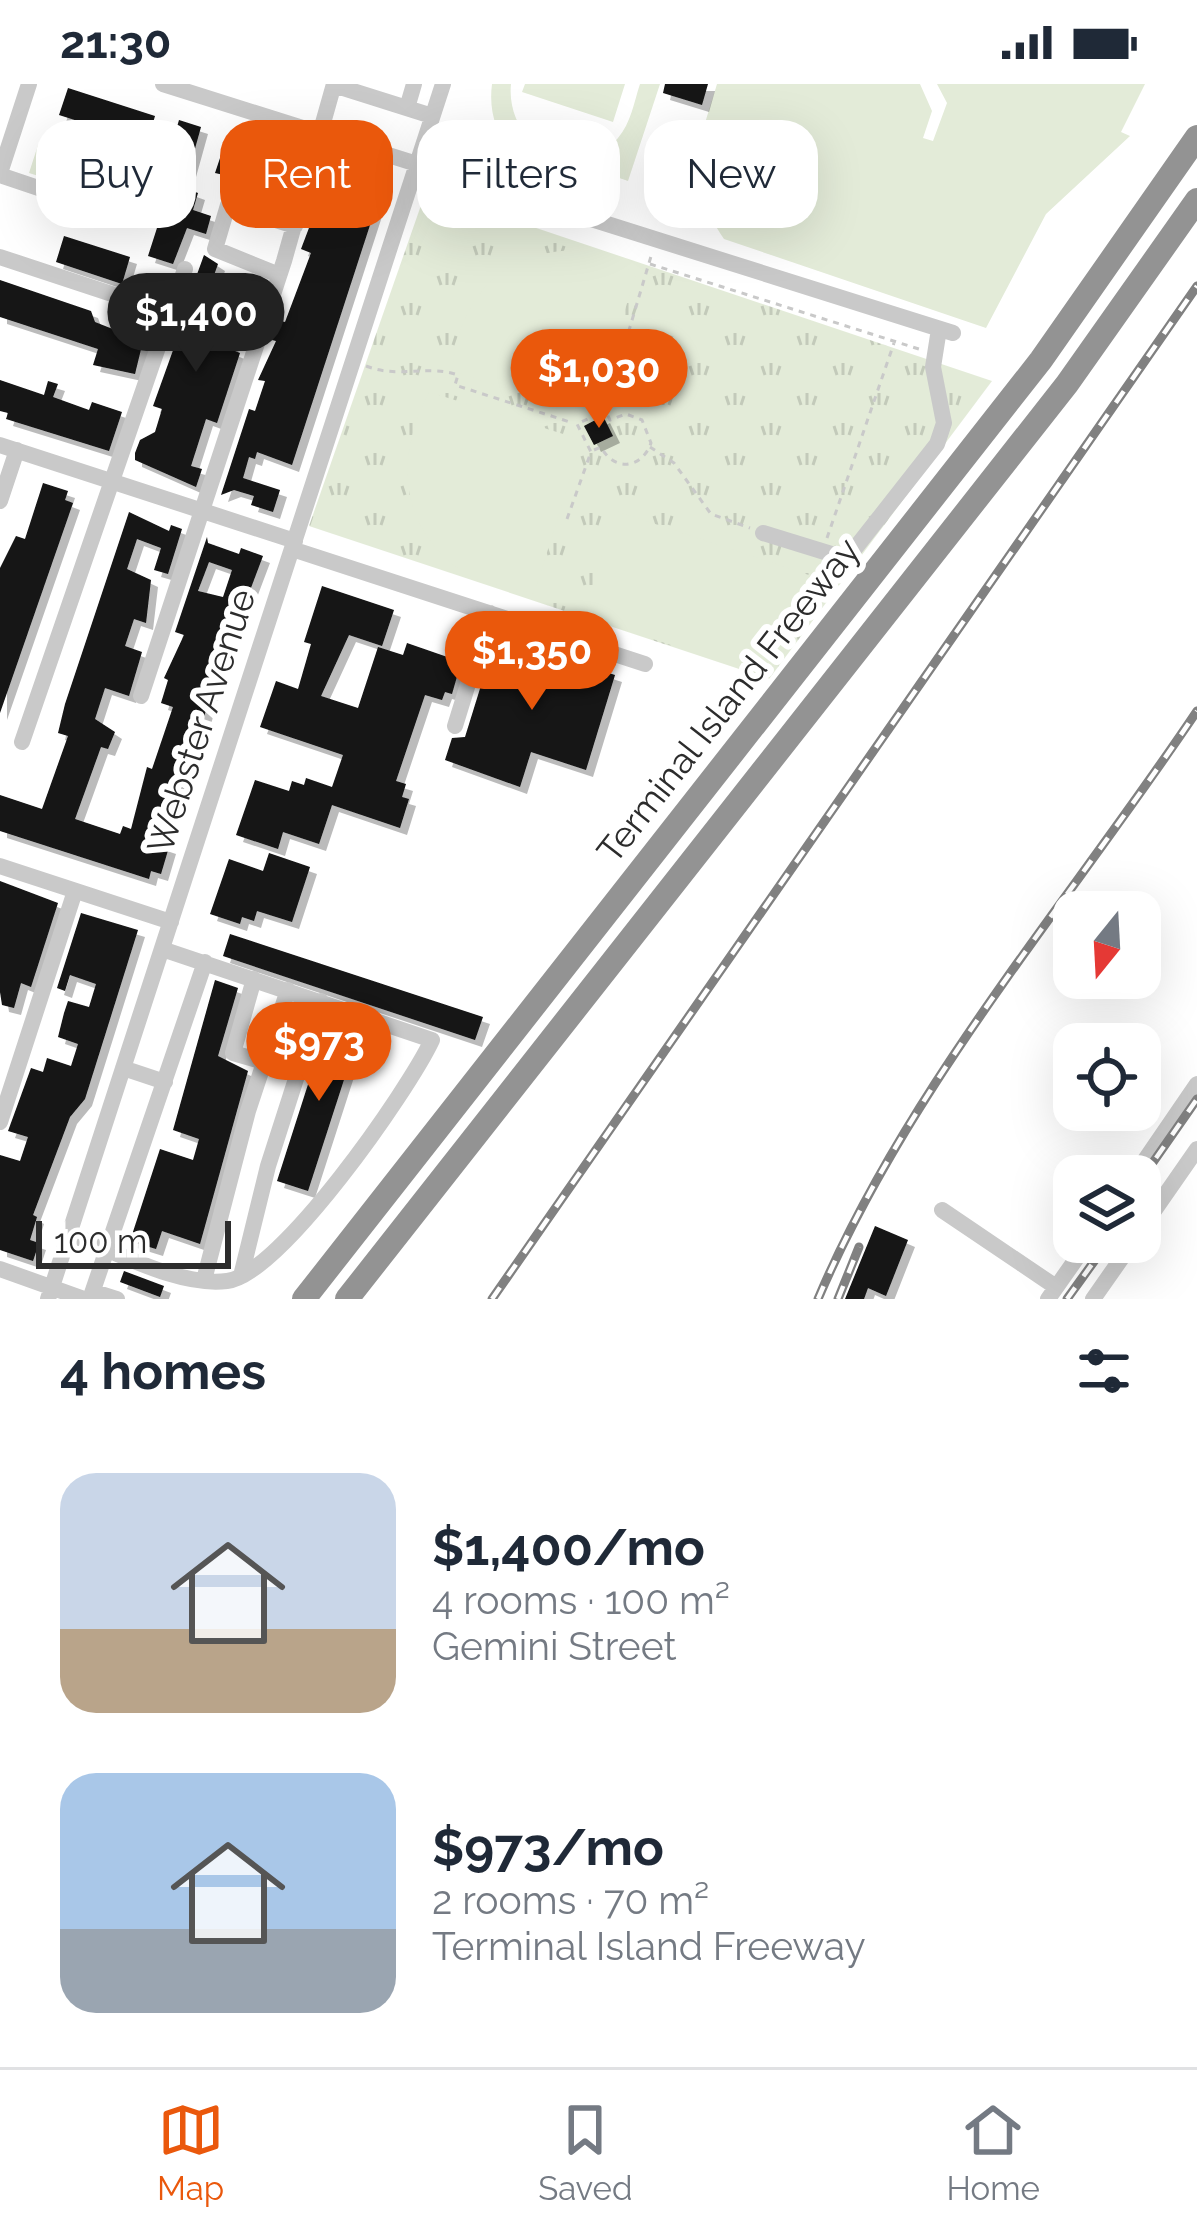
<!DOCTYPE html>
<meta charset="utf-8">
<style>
body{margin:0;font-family:Raleway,sans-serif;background:#f6f6f7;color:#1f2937;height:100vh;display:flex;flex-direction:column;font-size:45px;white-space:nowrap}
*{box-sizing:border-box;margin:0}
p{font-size:39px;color:#747a83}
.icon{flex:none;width:66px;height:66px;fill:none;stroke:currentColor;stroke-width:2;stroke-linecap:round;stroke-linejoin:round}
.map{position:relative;height:1215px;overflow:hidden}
.details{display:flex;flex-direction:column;background:#fff;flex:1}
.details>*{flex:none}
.guide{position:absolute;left:36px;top:36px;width:1125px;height:108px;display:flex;gap:24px}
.needle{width:78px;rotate:198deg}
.buttons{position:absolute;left:1053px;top:807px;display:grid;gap:24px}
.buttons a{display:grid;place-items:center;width:108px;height:108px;border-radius:24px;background:#fff;box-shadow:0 12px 48px #0002;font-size:60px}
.scale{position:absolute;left:36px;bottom:30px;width:195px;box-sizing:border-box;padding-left:12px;border:6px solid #2c2c2c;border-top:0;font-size:33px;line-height:42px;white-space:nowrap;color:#2c2c2c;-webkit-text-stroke:9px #fff;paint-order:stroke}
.price{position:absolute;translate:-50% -102px;padding:0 27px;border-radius:42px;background:#ea580c;color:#fff;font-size:39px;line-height:78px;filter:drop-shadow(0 3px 6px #0008)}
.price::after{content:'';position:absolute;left:50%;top:72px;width:36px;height:27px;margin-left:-18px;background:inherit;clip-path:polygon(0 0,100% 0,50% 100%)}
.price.on{background:#222;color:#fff}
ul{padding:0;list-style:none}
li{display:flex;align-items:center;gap:36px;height:300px;padding:0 60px}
li span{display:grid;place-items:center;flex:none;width:336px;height:240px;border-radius:36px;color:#555}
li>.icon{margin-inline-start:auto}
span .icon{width:144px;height:144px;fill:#fffc;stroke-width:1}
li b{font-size:51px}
h2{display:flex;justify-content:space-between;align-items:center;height:144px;padding:0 60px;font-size:51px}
.tag{padding:0 42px;border-radius:36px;background:#fff;box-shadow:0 12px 48px #0002;font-size:42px;line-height:108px}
.tag.on{background:#ea580c;color:#fff}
.status{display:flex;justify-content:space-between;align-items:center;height:84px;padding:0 60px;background:#fff;direction:ltr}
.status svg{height:33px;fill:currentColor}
.tabs{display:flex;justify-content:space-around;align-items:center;height:168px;border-top:3px solid #e0e1e3;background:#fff;font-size:33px;color:#747a83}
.tabs a{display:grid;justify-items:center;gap:6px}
.tabs .on{color:#ea580c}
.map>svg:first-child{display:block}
.park{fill:url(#park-tufts)}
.garden{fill:#e3ebd8}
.building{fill:#131313;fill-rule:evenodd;filter:url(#shadow)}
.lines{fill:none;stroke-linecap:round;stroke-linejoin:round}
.path{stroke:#c9c9c9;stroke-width:3;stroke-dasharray:6 6;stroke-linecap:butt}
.minor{stroke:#c9c9c9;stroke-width:16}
.highway{stroke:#939393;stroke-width:24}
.rail-casing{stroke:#818181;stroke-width:9}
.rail{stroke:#fff;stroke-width:4.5;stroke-dasharray:14;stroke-linecap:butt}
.labels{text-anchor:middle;stroke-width:12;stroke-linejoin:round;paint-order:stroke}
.street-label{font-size:36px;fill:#2c2c2c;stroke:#fff}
</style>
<div class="status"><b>21:30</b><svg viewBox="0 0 49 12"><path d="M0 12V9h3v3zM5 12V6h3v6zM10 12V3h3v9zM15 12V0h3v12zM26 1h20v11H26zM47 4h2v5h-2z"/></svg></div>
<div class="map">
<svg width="1197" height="1215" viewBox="0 0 1197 1215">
<defs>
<pattern id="park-tufts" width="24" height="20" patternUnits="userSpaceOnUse" patternTransform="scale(3)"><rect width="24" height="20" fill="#e3ebd8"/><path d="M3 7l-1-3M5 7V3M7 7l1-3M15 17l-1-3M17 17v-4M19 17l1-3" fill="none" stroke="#c3caba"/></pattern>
<filter id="shadow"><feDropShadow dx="7" dy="7" stdDeviation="0" flood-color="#0004"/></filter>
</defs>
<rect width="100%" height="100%" fill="#fff"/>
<path class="park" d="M426 107 992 297 769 595 309 442Z"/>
<path class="garden" d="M492 0H511C505 59 574 106 618 54 631 39 634 18 640 0H660L628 97 608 90 609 85C548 111 483 69 492 0Z
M525 0H625L613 38 522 8Z
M717 0H920L932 27 923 54 933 57 947 19 937 0H1145L1121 48 1130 52 1046 130 986 244 724 155C682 92 697 67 717 0Z
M38 61 86 76 77 104 29 89Z
M577 166 617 177 636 191 594 324 583 329 452 287C459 213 502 167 577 166Z
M429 308 576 354 580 363 534 510C509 502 478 501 456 483 397 437 397 370 429 308Z
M616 427 836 500 765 592 583 532Z"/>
<path class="building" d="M665 0H708L702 21 663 9Z
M68 4 155 32 147 59 59 31Z
M179 36 201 43 184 104 198 109 193 126 211 132 206 150 187 144 173 180 148 172 173 94 163 91Z
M245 58 273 67 269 80 296 89 290 106 215 89 224 62 238 66Z
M326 80 383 101 292 381 257 368 255 375 249 373 243 394 280 406 273 428 251 421 254 412 234 406 221 411 249 325 255 327 265 297 258 296 276 257 272 256 278 236 285 238 311 169 301 165 326 99Z
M125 100 143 106 135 129 117 124Z
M64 152 130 173 122 200 56 178Z
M204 171 218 180 213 194 260 210 254 227 243 223 230 265 240 269 217 339 206 335 191 382 202 385 196 403 135 376V369L140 356 155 348 162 325 153 322 176 258 182 260 190 235 182 232Z
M0 196 91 227 95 238 143 257 135 290 93 281 98 265 0 233Z
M0 296 44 311 48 297 58 300 53 313 89 326 92 318 122 328 109 367 6 335 8 329 0 327Z
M603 332 613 352 594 361 584 342Z
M43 399 68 407 65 416 73 419 0 629V484L16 452 25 455Z
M129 428 169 447 171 441 182 445 168 490 154 486 161 464 137 455 127 485 151 496 146 539 134 535 125 562 142 568 129 612 105 604 95 635 115 648 108 665 101 663 75 735 120 750 123 742 131 745 147 683 152 685 173 623 161 619 168 596 164 594 184 551 175 548 207 453 208 459 239 470 241 464 263 472 211 610 178 718 157 759 169 763 161 790 151 787 149 795 0 747V711L42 725 68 652 58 649 65 620ZM209 478 232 486 223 513 198 507Z
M322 502 394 526 382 562 349 551 321 612 358 624 378 563 403 571 407 559 456 576 452 587 458 589 452 610 445 608 442 616 425 611 396 697 406 700 402 713 409 715 400 744 332 721 319 760 283 748 278 765 236 751 255 696 289 707 292 697 304 701 306 694 332 703 343 671 260 643 276 597 298 605 311 560 304 558Z
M496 553 615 591 586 686 531 668 520 703 445 676 452 654 465 653Z
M269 769 310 783 292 838 257 827 254 837 242 833 240 840 210 830 229 775 263 787Z
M0 797 58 819 31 903 21 899 14 924 2 921 0 908Z
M81 829 138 846 85 1015 70 1033 33 1131 37 1133 30 1156 39 1159 33 1177 0 1166V1071L20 1077 28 1053 8 1047 31 984 43 988 47 974 71 982 78 960 58 953 64 929 68 917 89 923 96 900 70 891 65 907 57 904Z
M230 850 483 933 475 956 223 872Z
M215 896 238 904 218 972 248 987 200 1160 162 1147 156 1165 130 1157 160 1065 193 1076 199 1055 173 1046Z
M329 935 361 945 355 962 361 964 357 976 351 974 308 1107 277 1097Z
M875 1142 908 1156 886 1212 868 1204 864 1215H845Z
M124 1187 164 1202 160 1213 120 1198Z"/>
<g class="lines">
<path class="path" d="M650 180 922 266
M366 282C399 295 425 280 458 291L455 301 573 339
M650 363 674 379 711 430 750 444
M594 366 601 363C614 388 642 385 651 359L642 336 626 330 610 336 606 328
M567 435 591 368 577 340 605 327 652 169
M827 454 894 259"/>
<path class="minor" d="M163 0 953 249
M334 1 432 32
M407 24 414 0
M0 89 29 0
M0 91 68 114
M0 173 139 219
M279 191 215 165 228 121 295 142
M0 361 295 457
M0 417 17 366
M763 449 841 473 853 467 937 360 944 339 933 283 939 245
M292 465 645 580
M141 612 284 177 334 0
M455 642 490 529
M22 658 185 185
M0 782 171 838
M254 895 233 969 264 978
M123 984 165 998
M0 1038 75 807
M1134 1092 1197 1000
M942 1126 1056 1203
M1140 1147 1197 1065
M69 1150C116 1167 177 1203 227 1197 280 1191 408 1007 432 956L162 865
M0 1185 84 1215
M241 1192 268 1082 321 917
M204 1196 248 1027 288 906
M95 1208 117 1215
M48 1215 443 0
M90 1215 205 878
M1048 1215 1088 1158
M1093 1215 1133 1158"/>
<path class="highway" d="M304 1215 1041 276 1197 53
M347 1215 1067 300 1197 116"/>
<g class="rail-casing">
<path id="rail" d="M1140 1097 1197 1015
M492 1215 1197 202
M818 1215C908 1003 1069 818 1197 627
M838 1215 859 1163
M1067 1215 1108 1158"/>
</g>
<use href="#rail" class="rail"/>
</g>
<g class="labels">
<g class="street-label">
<text transform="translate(728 616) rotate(-52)" y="13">Terminal Island Freeway</text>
<text transform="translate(201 637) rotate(-72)" y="13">Webster Avenue</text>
</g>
</g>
</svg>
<div class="buttons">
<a><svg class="needle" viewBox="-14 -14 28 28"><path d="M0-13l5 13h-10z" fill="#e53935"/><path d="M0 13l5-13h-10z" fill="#747a83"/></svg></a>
<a><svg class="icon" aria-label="locate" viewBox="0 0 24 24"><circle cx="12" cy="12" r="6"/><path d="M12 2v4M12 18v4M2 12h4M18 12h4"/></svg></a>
<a><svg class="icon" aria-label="layers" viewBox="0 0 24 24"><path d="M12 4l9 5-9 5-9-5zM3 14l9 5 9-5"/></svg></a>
</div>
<div class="scale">100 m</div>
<b class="price on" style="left:196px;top:291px">$1,400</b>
<b class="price" style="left:599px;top:347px">$1,030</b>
<b class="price" style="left:532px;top:629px">$1,350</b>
<b class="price" style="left:319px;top:1020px">$973</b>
<div class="guide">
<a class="tag">Buy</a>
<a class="tag on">Rent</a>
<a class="tag">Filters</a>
<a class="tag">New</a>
</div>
</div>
<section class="details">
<h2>4 homes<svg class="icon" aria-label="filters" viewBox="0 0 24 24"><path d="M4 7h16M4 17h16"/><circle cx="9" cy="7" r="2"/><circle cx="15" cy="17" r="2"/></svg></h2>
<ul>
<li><span style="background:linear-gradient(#c9d6e8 65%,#b9a48a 0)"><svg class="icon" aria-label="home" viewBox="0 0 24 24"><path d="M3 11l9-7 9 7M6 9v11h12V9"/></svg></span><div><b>$1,400/mo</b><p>4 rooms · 100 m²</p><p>Gemini Street</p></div></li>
<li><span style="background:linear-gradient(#a9c7e8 65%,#9aa5b1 0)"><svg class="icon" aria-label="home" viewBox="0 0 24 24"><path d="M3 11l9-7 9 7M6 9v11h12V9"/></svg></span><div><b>$973/mo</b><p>2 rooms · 70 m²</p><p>Terminal Island Freeway</p></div></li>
</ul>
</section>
<nav class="tabs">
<a class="on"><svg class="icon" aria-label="map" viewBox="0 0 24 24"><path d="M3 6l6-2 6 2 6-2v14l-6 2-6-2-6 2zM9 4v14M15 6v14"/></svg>Map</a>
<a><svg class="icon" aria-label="saved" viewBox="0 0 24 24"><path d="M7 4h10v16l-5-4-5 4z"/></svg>Saved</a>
<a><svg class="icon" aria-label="home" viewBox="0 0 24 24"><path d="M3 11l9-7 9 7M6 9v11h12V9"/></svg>Home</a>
</nav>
